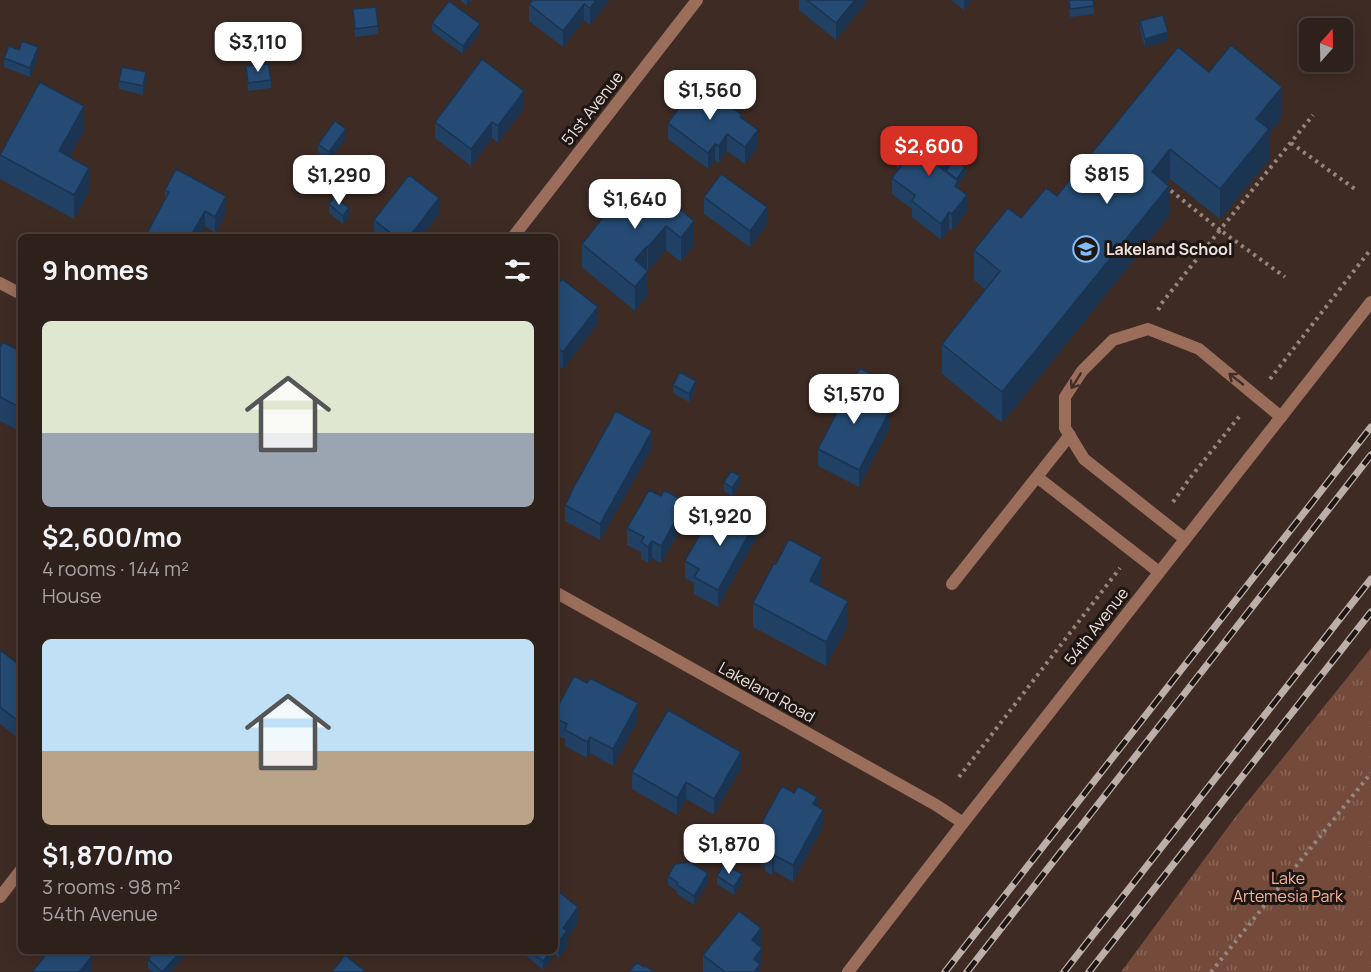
<!DOCTYPE html>
<meta charset="utf-8">
<style>
body{margin:0;font-family:Manrope,sans-serif;background:#3a2d28;color:#f1f3f6;height:100vh;display:flex;flex-direction:column;font-size:22px;white-space:nowrap}
*{box-sizing:border-box;margin:0}
p{font-size:20px;color:#a7a3a3}
.icon{flex:none;width:33px;height:33px;fill:none;stroke:currentColor;stroke-width:2;stroke-linecap:round;stroke-linejoin:round}
.map{position:relative;flex:1;overflow:hidden}
.panel{position:absolute;left:18px;top:234px;width:540px;height:720px;display:flex;flex-direction:column;background:#2e201b;border-radius:9px;box-shadow:0 3px 15px #0003,0 0 0 2px #493e3a}
.panel>*{flex:none}
.needle{width:39px;rotate:20deg}
.controls{position:absolute;left:1299px;top:18px;display:grid;gap:12px}
.controls a{display:grid;place-items:center;width:54px;height:54px;border-radius:9px;background:#2e201b;box-shadow:0 3px 15px #0003,0 0 0 2px #493e3a;font-size:30px}
.price{position:absolute;translate:-50% -51px;padding:0 14px;border-radius:12px;background:#fff;color:#222;font-size:20px;line-height:39px;filter:drop-shadow(0 2px 3px #0008)}
.price::after{content:'';position:absolute;left:50%;top:36px;width:18px;height:14px;margin-left:-9px;background:inherit;clip-path:polygon(0 0,100% 0,50% 100%)}
.price.active{background:#d93025;color:#fff}
ul{padding:0;list-style:none}
li{display:grid;align-content:center;gap:12px;height:318px;padding:0 24px}
li span{display:grid;place-items:center;height:186px;border-radius:9px;color:#555}
li>.icon{margin-inline-start:auto}
span .icon{width:108px;height:108px;fill:#fffc;stroke-width:1}
li b{font-size:26px}
h2{display:flex;justify-content:space-between;align-items:center;height:72px;padding:0 24px;font-size:26px}
.map>svg:first-child{display:block}
.park{fill:url(#park-tufts)}
.lines{fill:none;stroke-linecap:round;stroke-linejoin:round}
.path{stroke:#95857f;stroke-width:4;stroke-dasharray:3 4.5;stroke-linecap:butt}
.service{stroke:#9b6e5c;stroke-width:12}
.minor{stroke:#9b6e5c;stroke-width:12}
.rail-casing{stroke:#bcaea8;stroke-width:7}
.rail{stroke:#1e1613;stroke-width:4.5;stroke-dasharray:14;stroke-linecap:butt}
.wall{fill:#204064}
.shaded-wall{fill:#1a3451}
.building{fill:#254b74;stroke:#1a3451;stroke-width:1.5}
.oneway{stroke:#443029}
.labels{text-anchor:middle;stroke-width:6;stroke-linejoin:round;paint-order:stroke}
.street-label{font-size:16px;fill:#ede0db;stroke:#1e1613}
.poi-label{font-size:16px;font-weight:bold;fill:#ede0db;stroke:#1e1613;text-anchor:start}
.park-label{font-size:16px;fill:#f8b398;stroke:#1e1613}
</style>
<div class="map">
<svg width="1371" height="972" viewBox="0 0 1371 972">
<defs>
<pattern id="park-tufts" width="24" height="20" patternUnits="userSpaceOnUse" patternTransform="scale(1.5)"><rect width="24" height="20" fill="#744b3b"/><path d="M3 7l-1-3M5 7V3M7 7l1-3M15 17l-1-3M17 17v-4M19 17l1-3" fill="none" stroke="#886557"/></pattern>
</defs>
<rect width="100%" height="100%" fill="#3e2b24"/>
<path class="park" d="M1371 648V972H1121L1237 815Z"/>
<g class="lines">
<path class="path" d="M1291 143 1355 189
M1165 186 1220 230 1313 115
M1158 310 1161 304 1220 230 1285 277
M1270 379 1371 249
M1173 502 1190 478 1242 413
M959 777 1120 568
M1211 972 1371 773"/>
<path class="service" d="M1037 477 1159 572
M1185 539 1084 459 1065 428V397L1082 371 1113 340 1148 329 1199 349 1281 417
M952 584 1070 435"/>
<path class="minor" d="M513 237 697 0
M0 283 21 294
M555 592 936 805 963 823
M0 897 21 870
M848 972 963 823 1371 302"/>
<g class="rail-casing">
<path id="rail" d="M945 972 1371 427
M967 972 1371 455
M1064 972 1371 579
M1089 972 1371 612"/>
</g>
<use href="#rail" class="rail"/>
</g>
<path class="wall" d="M460 0H472L467 6Z
M533 0H609L590 25 584 20 563 47 529 21V4Z
M799 0H868L836 40 799 10Z
M951 0H971L964 10Z
M1068 0H1093L1094 14 1070 17Z
M353 9 378 26V34L355 37 353 18Z
M1140 21 1168 41 1145 47 1140 30Z
M432 23 480 32 463 54 432 31Z
M38 56 30 77 4 67V58Z
M246 66 271 80V88L248 91Z
M1209 72 1282 117 1269 134V160L1220 219 1170 179 1167 184 1169 216 1002 423 942 374V344L986 290 974 280V250L1021 218 1057 196Z
M119 81H146L143 95 119 89Z
M524 108 498 143 492 138 471 166 435 138V122Z
M742 118 758 147 745 164 727 151 719 163 715 160 708 169 668 139V123Z
M84 130 69 157 89 191 74 219 0 179V154Z
M346 138 329 161 318 152V144Z
M897 162 950 164 965 175 958 185V188L967 211 952 231 949 229 941 240 912 217V209L892 194V178L897 172Z
M642 178 694 245 681 262 666 250 648 271 647 270 648 295 635 311 582 267V244L612 214Z
M165 190 226 213 215 233 165 200Z
M704 197 767 224 750 247 704 214Z
M329 204 349 217 343 224 329 213Z
M439 214 421 237H374V220Z
M555 289 598 323 563 369 555 363Z
M0 347 18 350 21 347V432L0 421Z
M673 385 696 389 689 402 673 393Z
M874 392 870 402 889 428 859 487 818 466V449Z
M652 448 600 540 565 521V505L569 499V496Z
M724 482 740 484 732 496 724 491Z
M686 519 661 563 652 558 648 563 641 559V552L627 545V528Z
M716 525 756 538 718 607 694 594V583L685 578V561Z
M822 581 820 586 848 625 826 666 753 627V603Z
M0 650 21 666V740L0 724Z
M555 712 638 720 613 766 590 753 587 758 565 746V739L555 734Z
M741 768 714 815 686 799 677 815 632 789V772Z
M817 806 823 826 793 882 774 871 772 875 765 871V867L751 860V843Z
M668 876 708 882 694 905 677 894V891L668 885Z
M717 876 742 883 734 895 717 884Z
M555 889 578 923 567 938V947L559 958 553 953V957L543 970 525 955V951H555Z
M761 945 760 946 762 965 760 967V972H703V955Z
M187 951V953L170 972H153L148 968V959Z"/>
<path class="shaded-wall" d="M467 0H472L467 6Z
M596 0H609L590 25V8Z
M855 0H868L836 40V23Z
M964 0H971L964 10Z
M584 4V20L563 47V31Z
M480 24V32L463 54V46Z
M1168 32V41L1145 47V39Z
M38 47V56L30 77V68Z
M146 72V81L143 95V86Z
M1282 87V117L1269 134V160L1220 219V189L1256 119Z
M524 91V108L498 143V126Z
M84 106V130L59 175V151Z
M492 122V138L471 166V149Z
M346 129V138L329 161V152Z
M758 130V147L745 164V147Z
M727 134V151L719 163V146Z
M715 144V160L708 169V153Z
M950 148V164L937 182V165Z
M1170 149V179L1152 202V172Z
M965 167V175L958 185V198L955 186 957 179Z
M89 168V191L74 219V195Z
M1169 186V216L1002 423V392Z
M967 195V211L952 231V214Z
M226 196V213L215 233V217Z
M439 198V214L421 237H409Z
M767 207V224L750 247V231Z
M349 208V217L343 224V216Z
M205 211V227L199 237H190Z
M949 212V229L941 240V224Z
M694 221V245L681 262V238Z
M666 226V250L648 271V247Z
M647 246V270L635 284V260Z
M648 271V295L635 311V287Z
M598 307V323L563 369V352Z
M874 376V392L863 415V398Z
M696 381V389L689 402V394Z
M889 412V428L859 487V470Z
M652 431V448L600 540V524Z
M740 476V484L732 496V488Z
M686 502V519L661 563V546Z
M756 521V538L718 607V590Z
M652 541V558L648 563V547Z
M822 557V581L810 605V581Z
M848 601V625L826 666V642Z
M558 663V680L555 685V669Z
M638 703V720L613 766V749Z
M590 737V753L587 758V742Z
M741 752V768L714 815V799Z
M686 782V799L677 815V798Z
M817 797V814L813 804Z
M823 810V826L793 882V865Z
M774 855V871L772 875V859Z
M708 873V882L694 905V896Z
M742 874V883L734 895V887Z
M578 907V923L567 938V947L559 958V941L563 928Z
M761 928V945L752 957V940Z
M762 948V965L760 967V972H754V959Z
M181 951H187V953L170 972H162Z
M551 951H553V957L543 970V961Z
M92 956V972H79Z"/>
<path class="building" d="M533 0H596L590 8 584 4 563 31 529 4Z
M807 0H855L836 23Z
M1069 0H1093L1094 6 1070 9Z
M449 1 480 24 463 46 432 23Z
M376 7 378 26 355 29 353 9Z
M1163 15 1168 32 1145 39 1140 21Z
M22 41 38 47 30 68 4 58 9 46 19 50Z
M1231 45 1282 87 1256 119 1269 129 1220 189 1170 149 1152 172 1169 186 1002 392 942 344 1000 271 974 250 1008 208 1021 218 1046 188 1057 196 1178 47 1209 72Z
M482 59 524 91 498 126 492 122 471 149 435 122Z
M268 64 271 80 248 83 246 66Z
M122 67 146 72 143 86 119 81Z
M40 82 84 106 59 151 89 168 74 195 0 155Z
M696 85 704 91 706 89 742 115 740 117 758 130 745 147 727 134 719 146 715 144 708 153 668 123Z
M335 121 346 129 329 152 318 144Z
M923 127 950 148 937 165 958 181 955 186 967 195 952 214 949 212 941 224 912 201 915 195 892 178 901 166 897 162Z
M954 159 965 167 957 179 946 171Z
M176 169 226 196 215 217 205 211 190 237H145L169 192 165 190Z
M721 174 767 207 750 231 704 197Z
M409 175 439 198 409 237H396L374 220Z
M642 178 694 221 681 238 666 226 648 247 647 246 635 260 648 271 635 287 582 244 608 211 612 214Z
M335 197 349 208 343 216 329 204Z
M562 279 598 307 563 352 555 346V289Z
M3 342 18 350 20 347H21V408L0 397V347Z
M860 368 874 376 863 398 889 412 859 470 818 449Z
M680 372 696 381 689 394 673 385Z
M616 411 652 431 600 524 565 505 570 496H569Z
M731 471 740 476 732 488 724 482Z
M649 490 661 496 664 490 686 502 661 546 652 541 648 547 641 542 644 537 627 528Z
M727 506 756 521 718 590 694 577 699 569 685 561 708 520 716 525Z
M789 539 822 557 810 581 848 601 826 642 753 603 774 563 776 564Z
M0 650 21 666V723L0 707Z
M555 661 558 663 555 669Z
M574 676 587 683 590 678 638 703 613 749 590 737 587 742 565 730 567 724 555 718V712Z
M668 710 741 752 714 799 686 782 677 798 632 772Z
M782 786 794 793 798 786 817 797 813 804 823 810 793 865 774 855 772 859 765 855 767 852 751 843Z
M690 862 708 873 694 896 677 885 678 883 668 876 675 864Z
M724 864 742 874 734 887 717 876Z
M555 889 578 907 563 928 567 931 559 941 555 938Z
M739 911 761 928 752 940 762 948 754 959 760 964 754 972H725L703 955Z
M49 951H86L92 956 79 972H32Z
M155 951H181L162 972 148 959Z
M530 951H551L543 961Z
M345 955 366 972H332Z
M636 963 637 964 638 963 644 967 645 966 654 972H629Z"/>
<defs><path id="oneway-shaft" d="M-6 0H5M1.5-3L5.5 0L1.5 3" fill="none" stroke-width="1.6" stroke-linecap="round" stroke-linejoin="round" transform="scale(1.5)"/></defs>
<g class="oneway">
<use href="#oneway-shaft" transform="translate(1236 379) rotate(-142)"/>
<use href="#oneway-shaft" transform="translate(1076 381) rotate(122)"/>
</g>
<defs>
<g id="school-ring" transform="scale(1.35)"><circle r="9.5" fill="#1e1613" stroke="#83bcfb" stroke-width="1.5"/><path d="M0-5L7-2L0 1L-7-2ZM-4 1L0 2.5L4 1V4Q0 6-4 4Z" fill="#83bcfb"/></g>
</defs>
<g fill-rule="evenodd">
<use href="#school-ring" x="1086" y="249"/>
</g>
<g class="labels">
<g class="street-label">
<text transform="translate(592 108) rotate(-52)" y="6">51st Avenue</text>
<text transform="translate(1096 626) rotate(-52)" y="6">54th Avenue</text>
<text transform="translate(767 692) rotate(29)" y="6">Lakeland Road</text>
</g>
<g class="poi-label">
<text x="1106" y="255">Lakeland School</text>
</g>
<g class="park-label">
<text x="1288" y="884">Lake<tspan x="1288" dy="18">Artemesia Park</tspan></text>
</g>
</g>
</svg>
<div class="controls">
<a><svg class="needle" viewBox="-14 -14 28 28"><path d="M0-13l5 13h-10z" fill="#e53935"/><path d="M0 13l5-13h-10z" fill="#a7a3a3"/></svg></a>
</div>
<b class="price" style="left:258px;top:73px">$3,110</b>
<b class="price" style="left:710px;top:121px">$1,560</b>
<b class="price active" style="left:929px;top:177px">$2,600</b>
<b class="price" style="left:1107px;top:205px">$815</b>
<b class="price" style="left:339px;top:206px">$1,290</b>
<b class="price" style="left:635px;top:230px">$1,640</b>
<b class="price" style="left:854px;top:425px">$1,570</b>
<b class="price" style="left:720px;top:547px">$1,920</b>
<b class="price" style="left:729px;top:875px">$1,870</b>
<section class="panel">
<h2>9 homes<svg class="icon" aria-label="filters" viewBox="0 0 24 24"><path d="M4 7h16M4 17h16"/><circle cx="9" cy="7" r="2"/><circle cx="15" cy="17" r="2"/></svg></h2>
<ul>
<li><span style="background:linear-gradient(#dfe7d0 60%,#9aa5b1 0)"><svg class="icon" aria-label="home" viewBox="0 0 24 24"><path d="M3 11l9-7 9 7M6 9v11h12V9"/></svg></span><div><b>$2,600/mo</b><p>4 rooms · 144 m²</p><p>House</p></div></li>
<li><span style="background:linear-gradient(#bfe0f5 60%,#b9a48a 0)"><svg class="icon" aria-label="home" viewBox="0 0 24 24"><path d="M3 11l9-7 9 7M6 9v11h12V9"/></svg></span><div><b>$1,870/mo</b><p>3 rooms · 98 m²</p><p>54th Avenue</p></div></li>
</ul>
</section>
</div>
